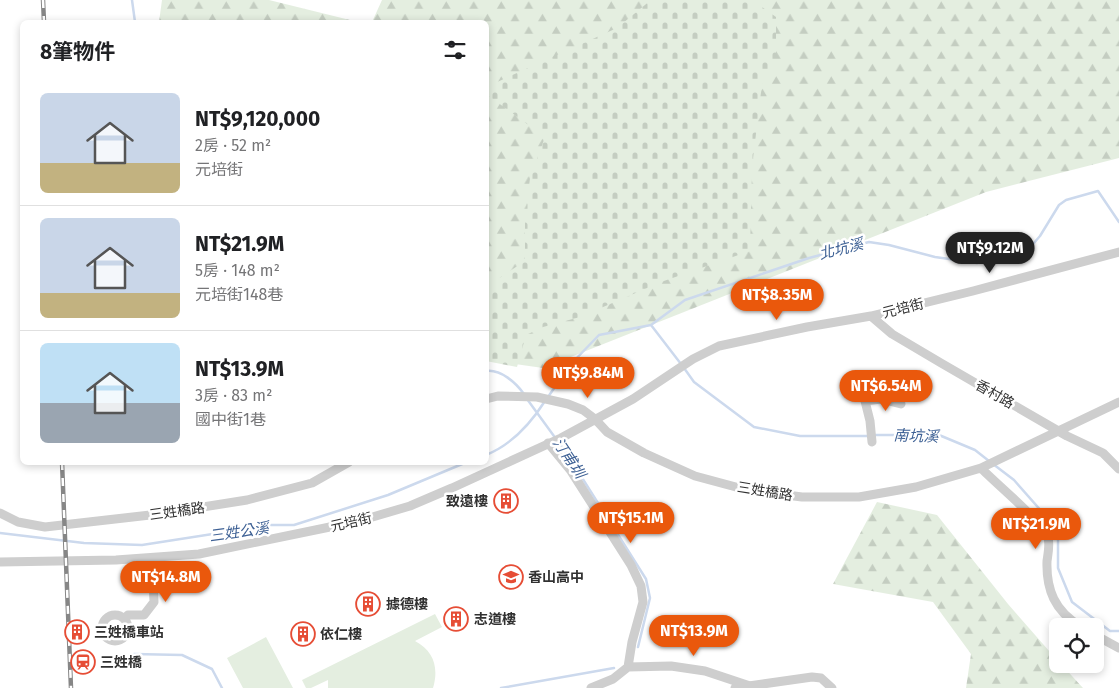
<!DOCTYPE html>
<html lang="zh-TW">
<meta charset="utf-8">
<style>
body{margin:0;font-family:"Fira Sans","Noto Sans TC",sans-serif;background:#f2f2f2;color:#202124;height:100vh;display:flex;flex-direction:column;font-size:19px;white-space:nowrap}
*{box-sizing:border-box;margin:0}
p{font-size:16px;color:#757577}
.icon{flex:none;width:28px;height:28px;fill:none;stroke:currentColor;stroke-width:2;stroke-linecap:round;stroke-linejoin:round}
.map{position:relative;flex:1;overflow:hidden}
.drawer{position:absolute;left:20px;top:20px;width:469px;height:445px;display:flex;flex-direction:column;background:#fff;border-radius:8px;box-shadow:0 2px 8px #0003}
.drawer>*{flex:none}
.buttons{position:absolute;left:1049px;top:618px;display:grid;gap:10px}
.buttons a{display:grid;place-items:center;width:55px;height:55px;border-radius:8px;background:#fff;box-shadow:0 2px 8px #0003;font-size:25px}
.price{position:absolute;translate:-50% -42px;padding:0 11px;border-radius:18px;background:#ea580c;color:#fff;font-size:16px;line-height:32px;filter:drop-shadow(0 1px 2px #0008)}
.price::after{content:'';position:absolute;left:50%;top:30px;width:15px;height:11px;margin-left:-8px;background:inherit;clip-path:polygon(0 0,100% 0,50% 100%)}
.price.active{background:#222;color:#fff}
ul{padding:0;list-style:none}
li{display:flex;align-items:center;gap:15px;height:125px;padding:0 20px}
li+li{border-top:1px solid #e0e0e0}
li span{display:grid;place-items:center;flex:none;width:140px;height:100px;border-radius:8px;color:#555}
li>.icon{margin-inline-start:auto}
span .icon{width:60px;height:60px;fill:#fffc;stroke-width:1}
li b{font-size:21px}
h2{display:flex;justify-content:space-between;align-items:center;height:60px;padding:0 20px;font-size:21px}
.map>svg:first-child{display:block}
.forest{fill:url(#forest-firs)}
.cemetery{fill:url(#cemetery-stones)}
.green{fill:#e4eee0}
.lines{fill:none;stroke-linecap:round;stroke-linejoin:round}
.stream{stroke:#ccd9ed;stroke-width:2.5}
.minor{stroke:#cecece;stroke-width:9}
.rail-casing{stroke:#868686;stroke-width:4.5}
.rail{stroke:#fff;stroke-width:2.5;stroke-dasharray:8;stroke-linecap:butt}
.labels{text-anchor:middle;stroke-width:5;stroke-linejoin:round;paint-order:stroke}
.street-label{font-size:14px;fill:#313131;stroke:#fff}
.poi-label{font-size:14px;font-weight:bold;fill:#313131;stroke:#fff;text-anchor:start}
.water-label{font-size:15px;font-style:italic;fill:#3e6195;stroke:#fff}
</style>
<div class="map">
<svg width="1119" height="688" viewBox="0 0 1119 688">
<defs>
<pattern id="forest-firs" width="22" height="20" patternUnits="userSpaceOnUse" patternTransform="scale(1.25)"><rect width="22" height="20" fill="#e4eee0"/><path d="M5 1l3.5 6h-7zM16 11l3.5 6h-7z" fill="#c4cdc1"/></pattern>
<pattern id="cemetery-stones" width="16" height="16" patternUnits="userSpaceOnUse" patternTransform="scale(1.25)"><rect width="16" height="16" fill="#e4eee0"/><path d="M2 7V4a2 2 0 0 1 4 0v3zM10 15v-3a2 2 0 0 1 4 0v3z" fill="#c4cdc1"/></pattern>
</defs>
<rect width="100%" height="100%" fill="#fff"/>
<path class="forest" d="M162 0H269L358 22H159Z
M382 0H1119V158L986 192 543 368 486 360V22H372Z
M877 502 937 515 1008 604 1057 660 1058 664H1061L1083 688H966L971 654 933 602 833 584Z"/>
<path class="cemetery" d="M651 0H752L776 17V54L762 84 752 167 750 251 661 282 580 317 543 327 526 335 517 367 486 361V287L525 261V219L530 178 545 137 486 94V87L617 28Z"/>
<path class="green" d="M435 614 442 627 415 641C434 651 439 668 433 688H328V680L311 688H306L302 680Z
M266 637 293 688H243L227 658Z"/>
<g class="lines">
<path class="stream" d="M132 0 135 22
M651 325 681 364
M684 368 694 382 754 427 800 436H868
M486 371C501 369 516 383 524 394
M548 397 570 365 599 335 651 325 685 300 809 258 869 242 889 245 935 257 977 263 1027 251 1040 236 1059 205 1066 200 1098 191 1119 222
M527 399 567 454 646 579 650 598 638 647
M874 435H939L975 450 989 461
M486 455C511 445 531 423 545 401
M993 464 1014 480 1058 530V568L1072 602 1110 631H1119
M0 533 84 543 142 545 271 525H294L388 495 467 462
M134 654 182 655 212 669 222 688
M501 688 614 668"/>
<path class="minor" d="M871 316 892 334 941 363 1067 436 1103 453 1119 469
M486 399 498 396 537 397 568 404 583 410 595 419 607 432 644 453 695 476 747 490 802 497H859L916 487 981 468 1119 402
M872 442 870 421 865 401 881 399 901 404
M548 443 571 471 631 565 641 586 643 602 632 642 628 667 613 679 591 688
M981 468C995 483 1043 522 1048 538 1050 544 1048 554 1047 561 1046 590 1055 611 1080 626
M0 513 18 522 45 527 159 514 247 500 312 483 349 462
M0 562 116 560 199 554 359 521 410 506 452 488 561 438 633 399 693 359 719 346 807 327 871 316 973 291 1119 252
M102 628a13 13 0 1 1 26 0a13 13 0 1 1-26 0Z
M124 619 128 615H144L154 602 152 558
M1095 635 1119 648
M628 667 671 666 705 671 753 687
M735 688 812 677 821 678 832 688"/>
<g class="rail-casing">
<path id="rail" d="M43 0 44 22
M62 462 71 688"/>
</g>
<use href="#rail" class="rail"/>
</g>
<defs>
<g id="building-ring" transform="scale(1.25)"><circle r="9.5" fill="#fff" stroke="#e64d35" stroke-width="1.5"/><path d="M-4-6H4V6H1V3H-1V6H-4ZM-2.5-4.3h1.7v1.8h-1.7ZM.8-4.3h1.7v1.8H.8ZM-2.5-1h1.7V.8h-1.7ZM.8-1h1.7V.8H.8Z" fill="#e64d35"/></g>
<g id="school-ring" transform="scale(1.25)"><circle r="9.5" fill="#fff" stroke="#e64d35" stroke-width="1.5"/><path d="M0-5L7-2L0 1L-7-2ZM-4 1L0 2.5L4 1V4Q0 6-4 4Z" fill="#e64d35"/></g>
<g id="station-ring" transform="scale(1.25)"><circle r="9.5" fill="#fff" stroke="#e64d35" stroke-width="1.5"/><path d="M-3-6H3Q5-6 5-4V2Q5 4 3 4L4.5 6H3L1.5 4h-3L-3 6H-4.5L-3 4Q-5 4-5 2V-4Q-5-6-3-6ZM-3.5-4v3h7v-3ZM-3.5 1v1.5H-2V1ZM2 1v1.5H3.5V1Z" fill="#e64d35"/></g>
</defs>
<g fill-rule="evenodd">
<use href="#building-ring" x="506" y="501"/>
<use href="#school-ring" x="511" y="577"/>
<use href="#building-ring" x="368" y="604"/>
<use href="#building-ring" x="456" y="619"/>
<use href="#building-ring" x="77" y="632"/>
<use href="#building-ring" x="303" y="634"/>
<use href="#station-ring" x="83" y="662"/>
</g>
<g class="labels">
<g class="street-label">
<text transform="translate(903 308) rotate(-14)" y="5">元培街</text>
<text transform="translate(995 394) rotate(30)" y="5">香村路</text>
<text transform="translate(765 491) rotate(9)" y="5">三姓橋路</text>
<text transform="translate(177 511) rotate(-8)" y="5">三姓橋路</text>
<text transform="translate(351 522) rotate(-13)" y="5">元培街</text>
</g>
<g class="poi-label">
<text x="488" y="506" text-anchor="end">致遠樓</text>
<text x="528" y="582">香山高中</text>
<text x="386" y="609">據德樓</text>
<text x="474" y="624">志道樓</text>
<text x="94" y="637">三姓橋車站</text>
<text x="320" y="639">依仁樓</text>
<text x="100" y="667">三姓橋</text>
</g>
<g class="water-label">
<text transform="translate(841 249) rotate(-14)" y="5">北坑溪</text>
<text transform="translate(916 436) rotate(2)" y="5">南坑溪</text>
<text transform="translate(569 458) rotate(56)" y="5">汀甫圳</text>
<text transform="translate(239 532) rotate(-8)" y="5">三姓公溪</text>
</g>
</g>
</svg>
<div class="buttons">
<a><svg class="icon" aria-label="locate" viewBox="0 0 24 24"><circle cx="12" cy="12" r="6"/><path d="M12 2v4M12 18v4M2 12h4M18 12h4"/></svg></a>
</div>
<b class="price active" style="left:990px;top:274px">NT$9.12M</b>
<b class="price" style="left:777px;top:321px">NT$8.35M</b>
<b class="price" style="left:588px;top:399px">NT$9.84M</b>
<b class="price" style="left:886px;top:412px">NT$6.54M</b>
<b class="price" style="left:631px;top:544px">NT$15.1M</b>
<b class="price" style="left:1036px;top:550px">NT$21.9M</b>
<b class="price" style="left:166px;top:603px">NT$14.8M</b>
<b class="price" style="left:694px;top:657px">NT$13.9M</b>
<section class="drawer">
<h2>8筆物件<svg class="icon" aria-label="filters" viewBox="0 0 24 24"><path d="M4 7h16M4 17h16"/><circle cx="9" cy="7" r="2"/><circle cx="15" cy="17" r="2"/></svg></h2>
<ul>
<li><span style="background:linear-gradient(#c9d6e8 70%,#c2b280 0)"><svg class="icon" aria-label="home" viewBox="0 0 24 24"><path d="M3 11l9-7 9 7M6 9v11h12V9"/></svg></span><div><b>NT$9,120,000</b><p>2房 · 52 m²</p><p>元培街</p></div></li>
<li><span style="background:linear-gradient(#c9d6e8 75%,#c2b280 0)"><svg class="icon" aria-label="home" viewBox="0 0 24 24"><path d="M3 11l9-7 9 7M6 9v11h12V9"/></svg></span><div><b>NT$21.9M</b><p>5房 · 148 m²</p><p>元培街148巷</p></div></li>
<li><span style="background:linear-gradient(#bfe0f5 60%,#9aa5b1 0)"><svg class="icon" aria-label="home" viewBox="0 0 24 24"><path d="M3 11l9-7 9 7M6 9v11h12V9"/></svg></span><div><b>NT$13.9M</b><p>3房 · 83 m²</p><p>國中街1巷</p></div></li>
</ul>
</section>
</div>
